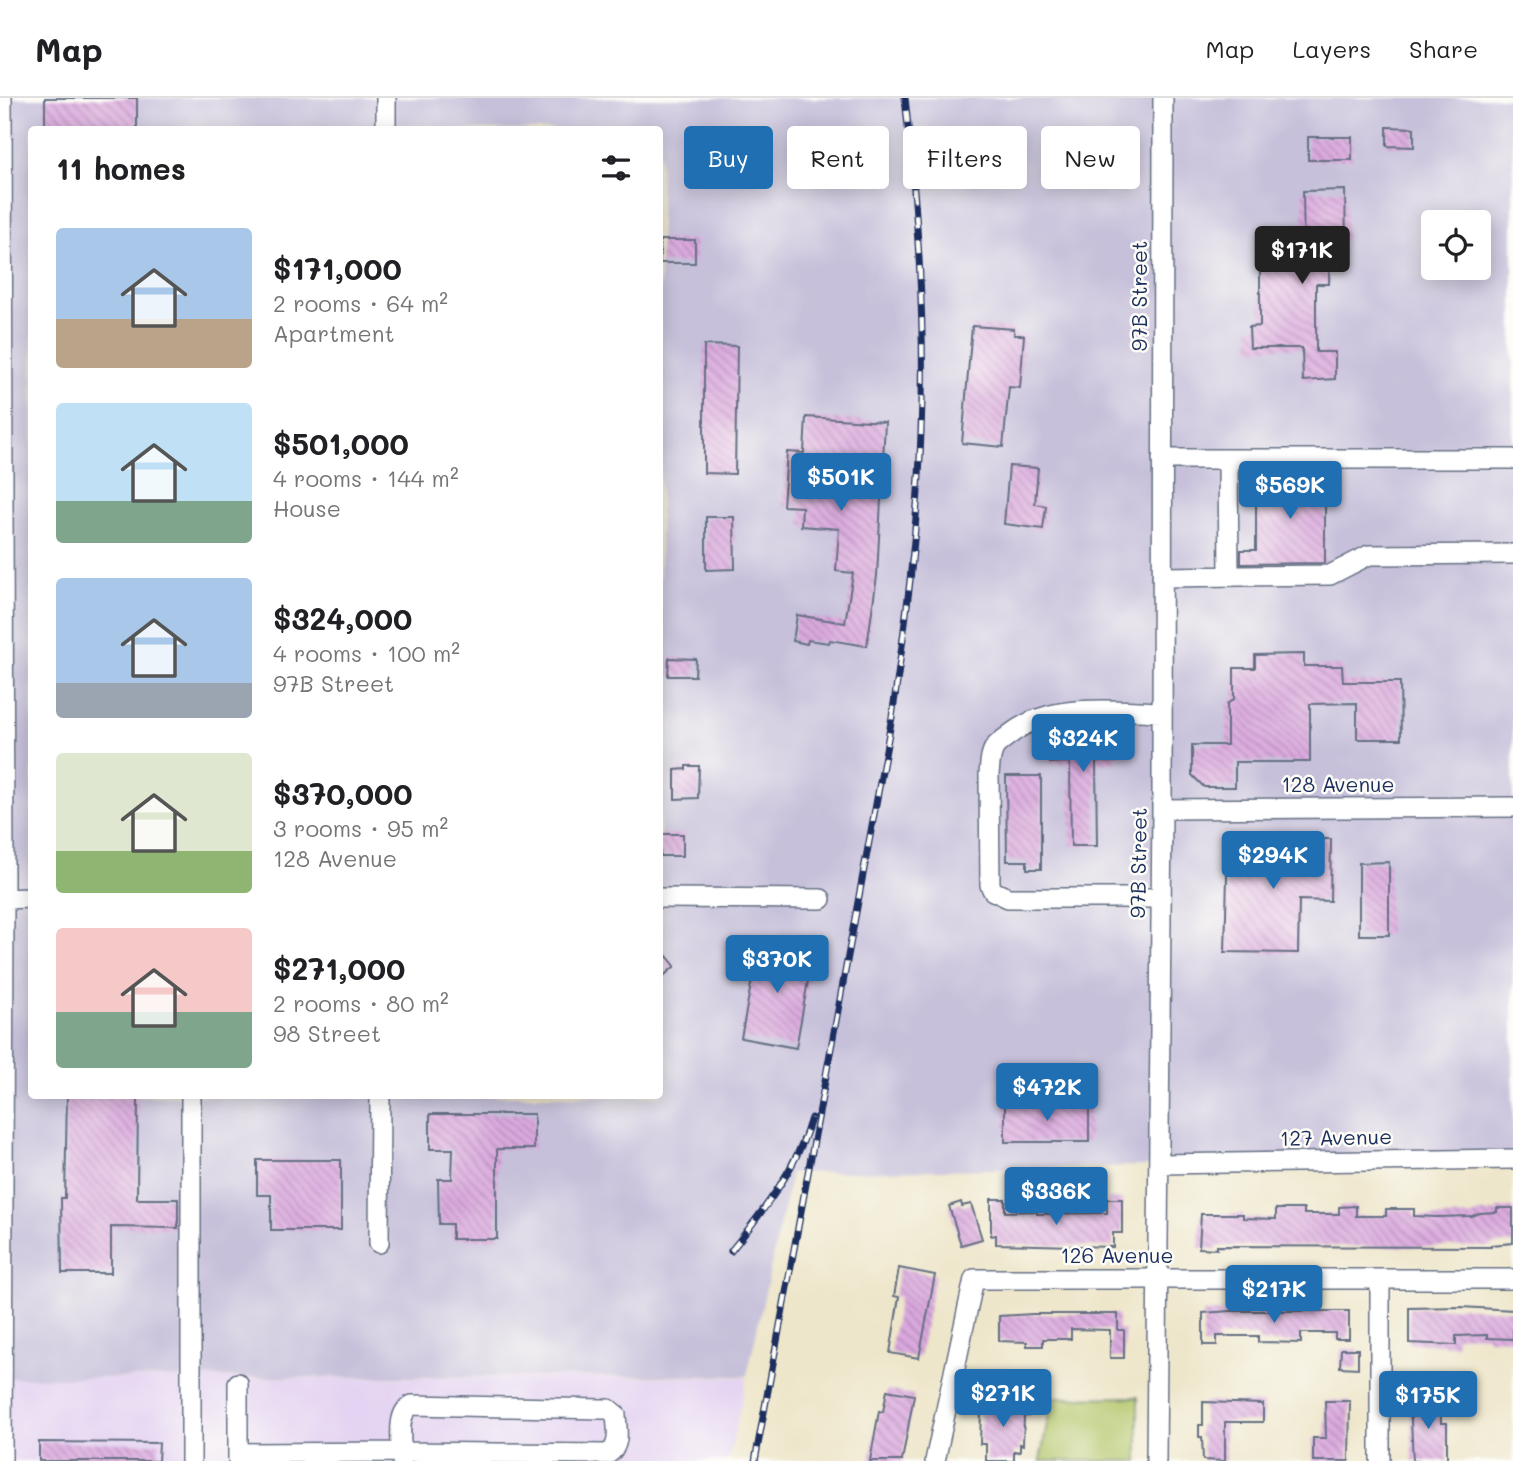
<!DOCTYPE html>
<meta charset="utf-8">
<style>
body{margin:0;font-family:Mali,sans-serif;background:#f6f6f6;color:#202124;height:100vh;display:flex;flex-direction:column;font-size:26px;white-space:nowrap}
*{box-sizing:border-box;margin:0}
p{font-size:23px;color:#757577}
.icon{flex:none;width:38px;height:38px;fill:none;stroke:currentColor;stroke-width:2;stroke-linecap:round;stroke-linejoin:round}
.map{position:relative;flex:1;overflow:hidden}
.panel{position:absolute;left:28px;top:28px;width:635px;height:973px;display:flex;flex-direction:column;background:#fff;border-radius:7px;box-shadow:0 4px 18px #0003}
.panel>*{flex:none}
.top-card{position:absolute;left:684px;top:28px;width:665px;height:63px;display:flex;gap:14px}
.controls{position:absolute;left:1421px;top:112px;display:grid;gap:14px}
.controls a{display:grid;place-items:center;width:70px;height:70px;border-radius:7px;background:#fff;box-shadow:0 4px 18px #0003;font-size:35px}
.price{position:absolute;translate:-50% -60px;padding:0 16px;border-radius:7px;background:#1f6fb2;color:#fff;font-size:23px;line-height:46px;filter:drop-shadow(0 2px 4px #0008)}
.price::after{content:'';position:absolute;left:50%;top:42px;width:21px;height:16px;margin-left:-10px;background:inherit;clip-path:polygon(0 0,100% 0,50% 100%)}
.price.on{background:#222;color:#fff}
ul{padding:0;list-style:none}
li{display:flex;align-items:center;gap:21px;height:175px;padding:0 28px}
li span{display:grid;place-items:center;flex:none;width:196px;height:140px;border-radius:7px;color:#555}
li>.icon{margin-inline-start:auto}
span .icon{width:84px;height:84px;fill:#fffc;stroke-width:1}
li b{font-size:30px}
h2{display:flex;justify-content:space-between;align-items:center;height:84px;padding:0 28px;font-size:30px}
.chip{padding:0 24px;border-radius:7px;background:#fff;box-shadow:0 4px 18px #0003;font-size:24px;line-height:63px}
.chip.on{background:#1f6fb2;color:#fff}
header{display:flex;align-items:center;gap:42px;box-sizing:border-box;height:98px;padding:0 35px;background:#fff;border-bottom:2px solid #e0e0e0}
header strong{font-size:33px}
nav{display:flex;gap:38px;margin-inline-start:auto;font-size:24px}
.map>svg:first-child{display:block}
.built{fill:#e4d3f2}
.industrial{fill:#c6c0da;fill-rule:evenodd}
.green{fill:#b2c568;stroke:#667a63;stroke-width:2}
.building{fill:url(#building-back-hatch)}
.lines{fill:none;stroke-linecap:round;stroke-linejoin:round}
.minor-casing{stroke:#656f84;stroke-width:22}
.minor{stroke:#fff;stroke-width:19}
.rail-casing{stroke:#1b2f5e;stroke-width:7}
.rail{stroke:#fdfcf7;stroke-width:4.5;stroke-dasharray:13;stroke-linecap:butt}
.labels{text-anchor:middle;stroke-width:5;stroke-linejoin:round;paint-order:stroke}
.street-label{font-size:21px;fill:#1b2f5e;stroke:#fdfcf7}
</style>
<header>
<strong>Map</strong>
<nav><a>Map</a><a>Layers</a><a>Share</a></nav>
</header>
<div class="map">
<svg width="1513" height="1363" viewBox="0 0 1513 1363">
<defs>
<pattern id="building-back-hatch" width="6" height="6" patternUnits="userSpaceOnUse" patternTransform="scale(1.75)"><rect width="6" height="6" fill="#dba9de"/><path d="M-1 5l2 2M0 0l6 6M5-1l2 2" fill="none" stroke="#b18ab7"/></pattern>
</defs>
<rect width="100%" height="100%" fill="#fdfcf7"/>
<filter id="ink" filterUnits="userSpaceOnUse"><feTurbulence type="fractalNoise" baseFrequency=".0143" numOctaves="2"/><feDisplacementMap in="SourceGraphic" scale="14" xChannelSelector="R" yChannelSelector="G"/><feConvolveMatrix kernelMatrix="1 2 1 2 8 2 1 2 1" color-interpolation-filters="sRGB"/></filter>
<filter id="wash" filterUnits="userSpaceOnUse"><feTurbulence type="fractalNoise" baseFrequency=".00686" numOctaves="4" result="noise"/><feDisplacementMap in="SourceGraphic" scale="28" xChannelSelector="R" yChannelSelector="G"/><feGaussianBlur stdDeviation="1.57" result="paint"/><feColorMatrix in="noise" values="0 0 0 0 0 0 0 0 0 0 0 0 0 0 0 0 0 1.4 0 .05"/><feComposite in="paint" operator="in"/></filter>
<g filter="url(#wash)">
<rect width="100%" height="100%" fill="#eee6ca"/>
<path class="built" d="M747 1279 728 1363H2L3 1280Z"/>
<path class="industrial" d="M2 0H1513V1061L791 1075 747 1278 3 1280ZM32 32H660V998H32ZM1433 124H1479V170H1433Z"/>
<path class="green" d="M1138 1299V1363H1040L1052 1300Z"/>
<g id="blocks">
<path class="building" d="M45 0H137V32H45Z
M1387 29 1414 30V49L1387 48Z
M1308 39H1352V62H1308Z
M1345 92 1346 143H1330L1329 186H1316V254H1335V281L1303 283 1302 250H1250L1249 229 1260 228V161H1304L1303 93Z
M660 142H695V165H660Z
M972 228 1014 231V237H1024L1020 290 1009 289 1003 349 962 345Z
M704 247 737 248 735 376 704 375Z
M806 319 885 324 877 478 867 548 830 542 829 545 808 542 807 546 793 543 797 517 845 525 853 475 836 473 839 431 801 428 802 409 783 408 787 354 804 355Z
M1009 368 1038 370 1035 406 1046 408 1043 431 1004 426Z
M1325 375V465L1241 466V452H1256V393H1270V376Z
M706 419H734L735 471 706 472Z
M1304 556V568H1342L1343 584H1400L1401 641H1357V605L1310 606V664H1235V689H1204L1192 677V647H1227V606L1234 601V570H1255V557Z
M669 560 696 561 695 578H668Z
M1116 629V664H1096L1097 748H1071L1070 664 1050 665V630Z
M686 668H699L698 700 675 701V672L686 671Z
M1006 678H1041V771H1027V763H1007Z
M660 736H683V758H660Z
M1228 741H1331L1330 803 1299 802 1298 855 1225 854Z
M1389 764V837H1359V765Z
M759 844 813 855 796 950 741 940Z
M667 858 675 868 660 881V864Z
M67 998H138L137 1101H178V1130L111 1129V1175H62L61 1100H65Z
M1005 1005H1089V1044H1005Z
M430 1016H534V1051H497V1141H452V1126H439L438 1081H452L453 1051H430Z
M257 1062H341V1132H271V1097H257Z
M991 1101H1005V1114L1037 1113V1116L1107 1115V1101H1122V1135H1113V1149L996 1146V1137L991 1138Z
M961 1104 962 1108 971 1106 982 1141 961 1147 949 1108Z
M1356 1108V1118H1386V1111H1414V1118L1437 1119 1472 1118 1480 1115 1497 1114V1110H1513V1145L1491 1147V1149L1217 1148V1151L1199 1150 1201 1116H1243V1120L1276 1121V1111H1304V1116H1339V1109Z
M899 1170 935 1177 919 1260 890 1255 899 1199 894 1198Z
M1461 1209 1513 1212V1241L1487 1240V1237L1456 1238V1247L1409 1245V1210Z
M1231 1213H1349V1241H1335V1235H1301V1245L1258 1244V1238H1217V1247H1203V1215Z
M1033 1216H1118V1232H1124V1260H1110V1232L1071 1231V1241H1043V1248H1027V1244L999 1243V1218Z
M1341 1251H1358V1270L1340 1269Z
M887 1292 914 1297 902 1363H870L879 1313 883 1314Z
M1440 1301 1441 1325H1447V1363H1413L1410 1302Z
M995 1303H1029V1318H1024L1023 1347 1020 1346V1354L1014 1353V1363H986V1346H980L981 1311H995Z
M1325 1303H1350L1349 1363H1313V1340H1326Z
M1203 1304 1263 1306V1324H1225V1363L1203 1362 1202 1339H1199V1327H1203Z
M39 1344 159 1345 158 1363H39Z"/>
</g>
</g>
<g filter="url(#ink)">
<use href="#blocks" fill-opacity="0" stroke="#656f84" stroke-width="2"/>
<g class="lines">
<g class="minor-casing">
<path id="minor" d="M2 0 4 801 2 1363
M386 32V0
M1162 361H1513
M1228 361 1229 478
M1162 479 1330 477 1369 457 1513 456
M1162 711 1513 709
M660 800 821 801
M1161 800H1008L993 793 990 787 989 676C990 667 990 656 995 649 998 645 1004 641 1008 638 1050 603 1112 613 1162 614
M0 801 32 800
M1160 1066 1513 1061
M379 1145 380 998
M1380 1182V1363
M238 1355V1285
M191 1363V998
M238 1363V1355L402 1354 608 1356C621 1347 617 1332 616 1317L609 1311H602L412 1307C395 1315 402 1347 402 1363
M935 1363 974 1181H1513
M1156 1363 1162 711 1163 0"/>
</g>
<use href="#minor" class="minor"/>
<g class="rail-casing">
<path id="rail" d="M731 1153C763 1113 797 1071 811 1020
M755 1363 892 619C906 524 918 429 921 334 926 222 917 111 905 0"/>
</g>
<use href="#rail" class="rail"/>
</g>
</g>
<g class="labels">
<g class="street-label">
<text transform="translate(1140 198) rotate(-90)" y="7">97B Street</text>
<text x="1338" y="694">128 Avenue</text>
<text transform="translate(1139 765) rotate(-89)" y="7">97B Street</text>
<text transform="translate(1336 1040) rotate(-1)" y="7">127 Avenue</text>
<text x="1117" y="1165">126 Avenue</text>
</g>
</g>
</svg>
<div class="controls">
<a><svg class="icon" aria-label="locate" viewBox="0 0 24 24"><circle cx="12" cy="12" r="6"/><path d="M12 2v4M12 18v4M2 12h4M18 12h4"/></svg></a>
</div>
<b class="price on" style="left:1302px;top:188px">$171K</b>
<b class="price" style="left:841px;top:415px">$501K</b>
<b class="price" style="left:1290px;top:423px">$569K</b>
<b class="price" style="left:1083px;top:676px">$324K</b>
<b class="price" style="left:1273px;top:793px">$294K</b>
<b class="price" style="left:777px;top:897px">$370K</b>
<b class="price" style="left:1047px;top:1025px">$472K</b>
<b class="price" style="left:1056px;top:1129px">$336K</b>
<b class="price" style="left:1274px;top:1227px">$217K</b>
<b class="price" style="left:1003px;top:1331px">$271K</b>
<b class="price" style="left:1428px;top:1333px">$175K</b>
<div class="top-card">
<a class="chip on">Buy</a>
<a class="chip">Rent</a>
<a class="chip">Filters</a>
<a class="chip">New</a>
</div>
<section class="panel">
<h2>11 homes<svg class="icon" aria-label="filters" viewBox="0 0 24 24"><path d="M4 7h16M4 17h16"/><circle cx="9" cy="7" r="2"/><circle cx="15" cy="17" r="2"/></svg></h2>
<ul>
<li><span style="background:linear-gradient(#a9c7e8 65%,#b9a48a 0)"><svg class="icon" aria-label="home" viewBox="0 0 24 24"><path d="M3 11l9-7 9 7M6 9v11h12V9"/></svg></span><div><b>$171,000</b><p>2 rooms · 64 m²</p><p>Apartment</p></div></li>
<li><span style="background:linear-gradient(#bfe0f5 70%,#7fa58c 0)"><svg class="icon" aria-label="home" viewBox="0 0 24 24"><path d="M3 11l9-7 9 7M6 9v11h12V9"/></svg></span><div><b>$501,000</b><p>4 rooms · 144 m²</p><p>House</p></div></li>
<li><span style="background:linear-gradient(#a9c7e8 75%,#9aa5b1 0)"><svg class="icon" aria-label="home" viewBox="0 0 24 24"><path d="M3 11l9-7 9 7M6 9v11h12V9"/></svg></span><div><b>$324,000</b><p>4 rooms · 100 m²</p><p>97B Street</p></div></li>
<li><span style="background:linear-gradient(#dfe7d0 70%,#8fb573 0)"><svg class="icon" aria-label="home" viewBox="0 0 24 24"><path d="M3 11l9-7 9 7M6 9v11h12V9"/></svg></span><div><b>$370,000</b><p>3 rooms · 95 m²</p><p>128 Avenue</p></div></li>
<li><span style="background:linear-gradient(#f6c9c9 60%,#7fa58c 0)"><svg class="icon" aria-label="home" viewBox="0 0 24 24"><path d="M3 11l9-7 9 7M6 9v11h12V9"/></svg></span><div><b>$271,000</b><p>2 rooms · 80 m²</p><p>98 Street</p></div></li>
</ul>
</section>
</div>
